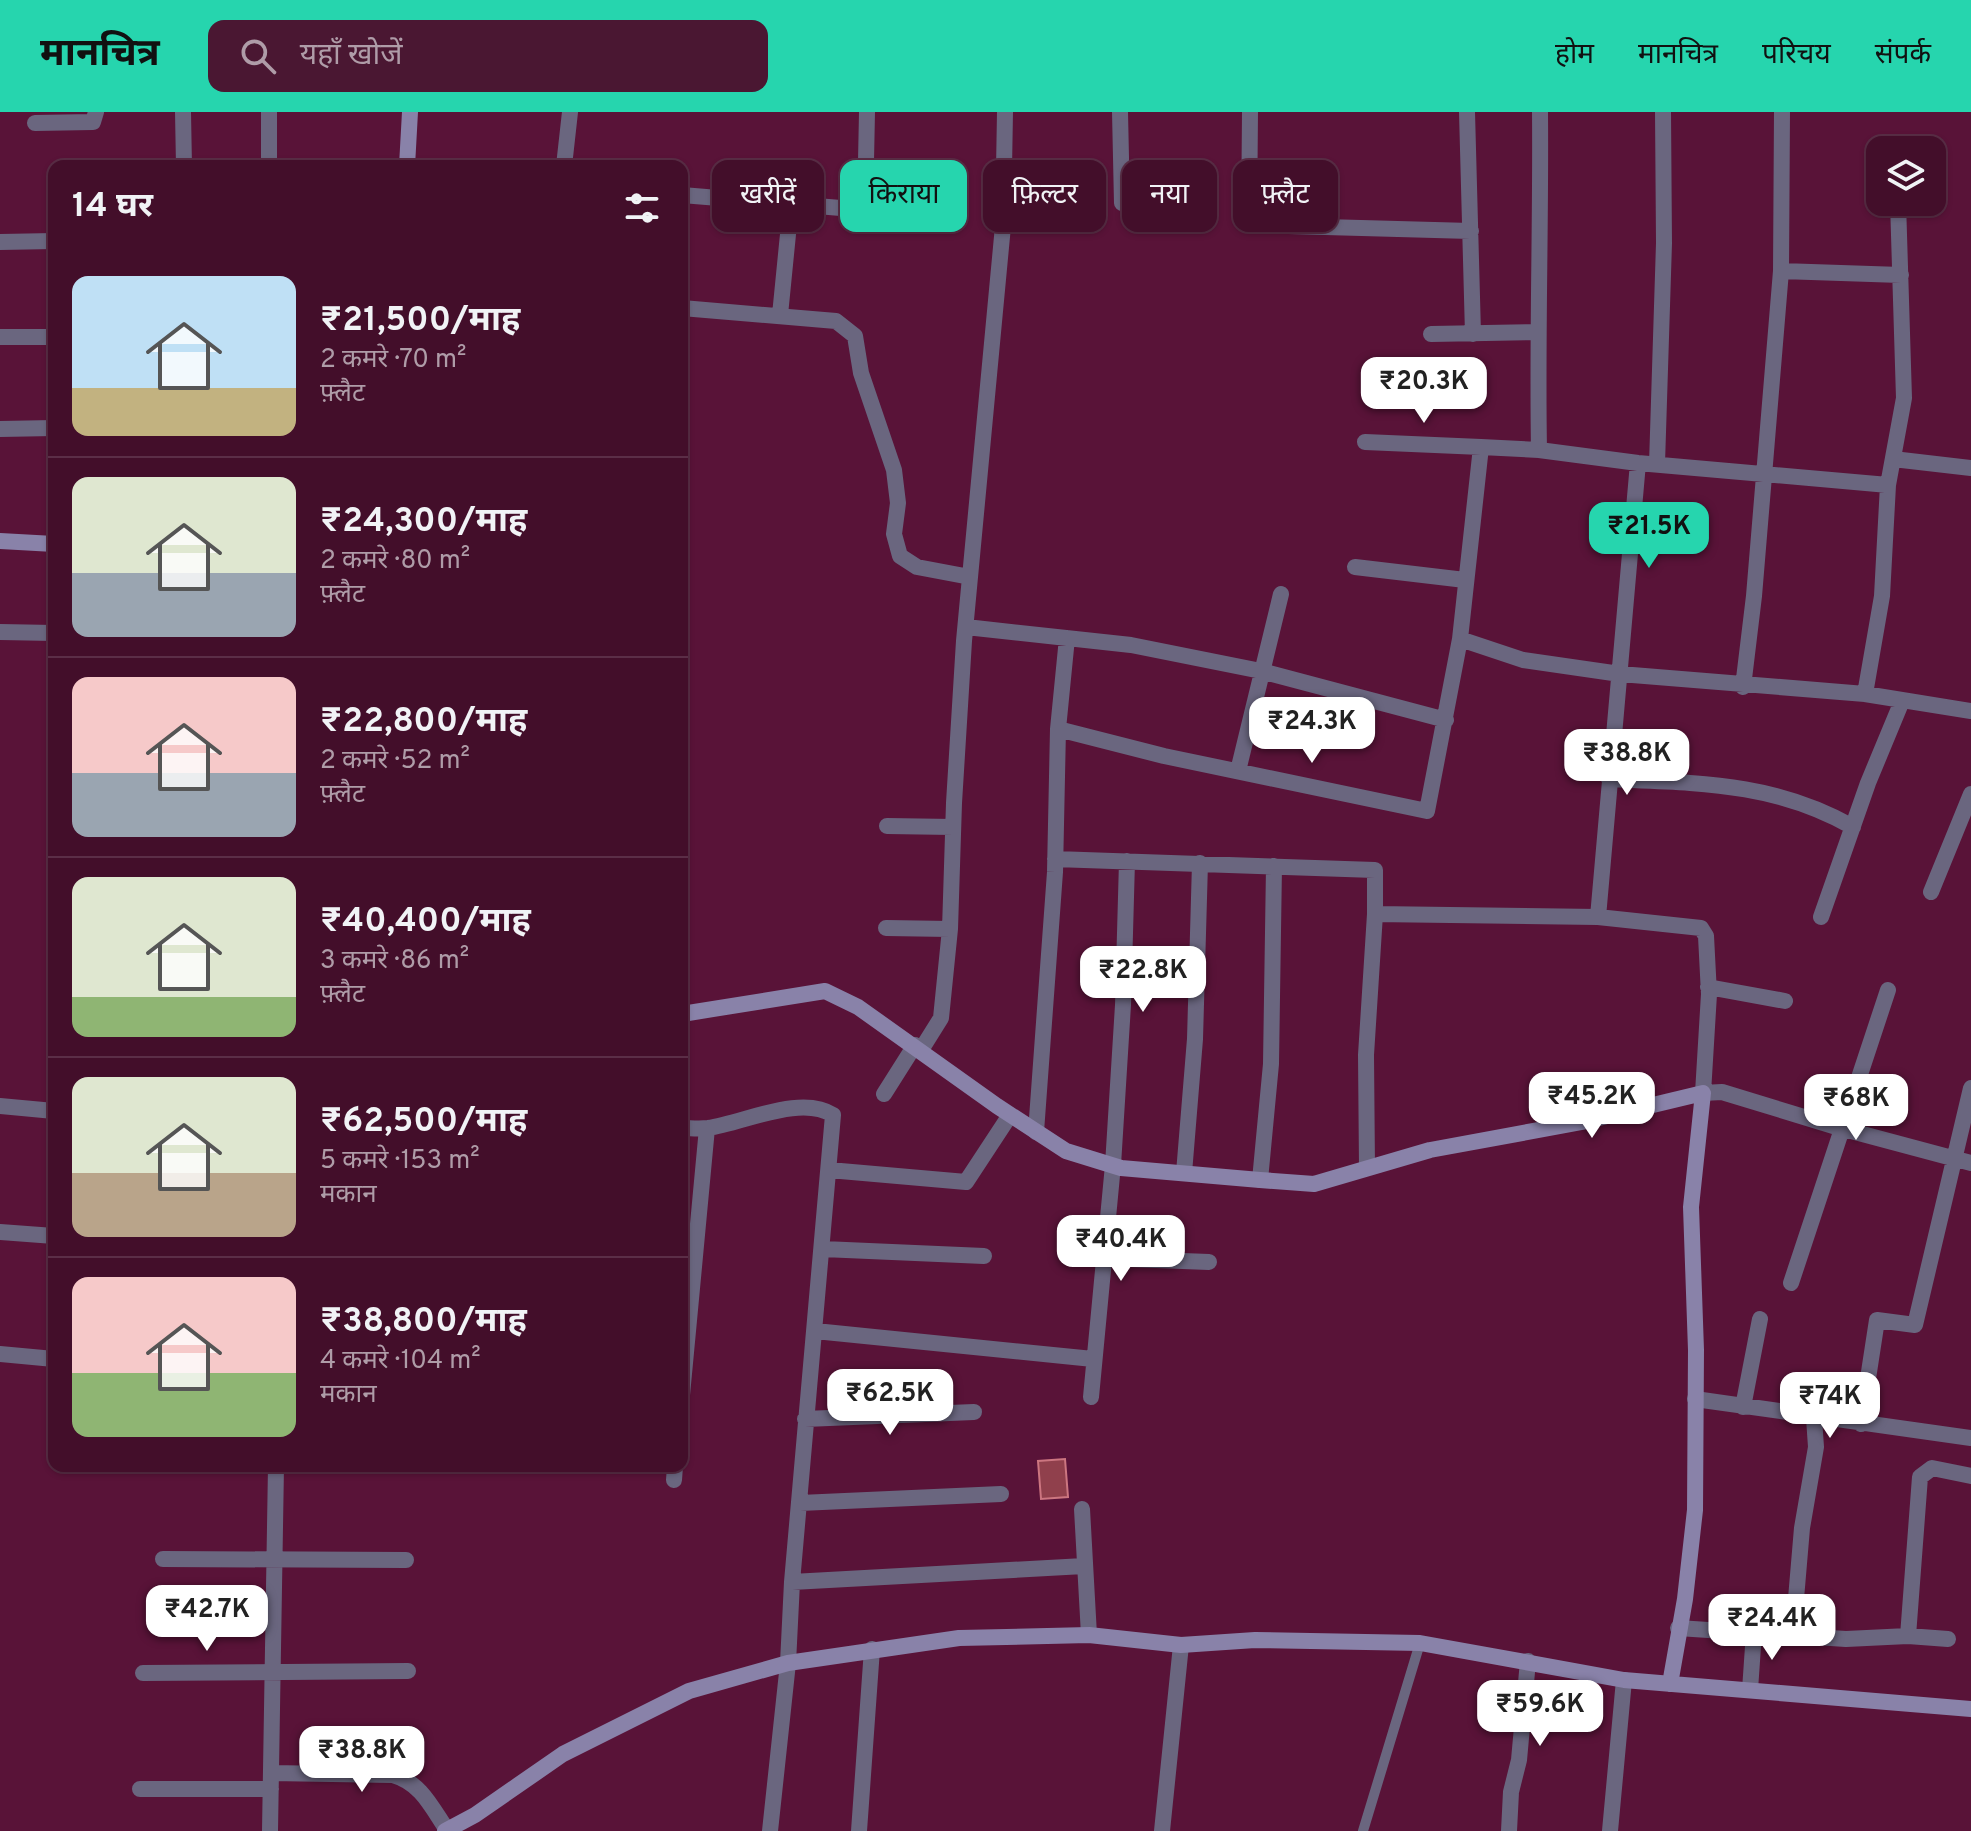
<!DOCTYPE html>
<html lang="hi">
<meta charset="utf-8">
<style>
body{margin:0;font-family:Overpass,"Noto Sans Devanagari",sans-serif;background:#4a1732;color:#f1f3f6;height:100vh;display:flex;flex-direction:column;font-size:30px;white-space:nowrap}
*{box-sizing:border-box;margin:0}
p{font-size:26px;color:#af9ca8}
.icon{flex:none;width:44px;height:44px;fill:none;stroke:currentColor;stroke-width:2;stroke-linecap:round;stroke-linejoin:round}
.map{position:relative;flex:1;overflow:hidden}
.side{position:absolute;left:48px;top:48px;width:640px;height:1312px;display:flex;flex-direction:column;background:#430e2a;border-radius:16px;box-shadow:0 2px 6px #0004,0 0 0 2px #5b2e47}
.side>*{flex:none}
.hud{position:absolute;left:712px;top:48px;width:760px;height:72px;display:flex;gap:16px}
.controls{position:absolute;left:1866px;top:24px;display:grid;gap:16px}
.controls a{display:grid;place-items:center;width:80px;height:80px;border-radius:16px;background:#430e2a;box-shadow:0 2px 6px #0004,0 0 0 2px #5b2e47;font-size:40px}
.price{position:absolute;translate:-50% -68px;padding:0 18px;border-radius:16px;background:#fff;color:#222;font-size:26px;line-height:52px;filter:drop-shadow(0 2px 4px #0008)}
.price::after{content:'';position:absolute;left:50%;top:48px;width:24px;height:18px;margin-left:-12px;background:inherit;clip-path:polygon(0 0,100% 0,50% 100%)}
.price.active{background:#26d5ae;color:#111}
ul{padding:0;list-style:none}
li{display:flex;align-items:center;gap:24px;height:200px;padding:0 24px}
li+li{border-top:2px solid #5b2e47}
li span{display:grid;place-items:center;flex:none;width:224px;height:160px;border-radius:16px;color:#555}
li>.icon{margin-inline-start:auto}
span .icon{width:96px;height:96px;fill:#fffc;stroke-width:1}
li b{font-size:34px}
h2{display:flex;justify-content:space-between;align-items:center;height:96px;padding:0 24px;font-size:34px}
.chip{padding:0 28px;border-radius:16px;background:#430e2a;box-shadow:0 2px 6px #0004,0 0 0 2px #5b2e47;font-size:28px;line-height:72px}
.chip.active{background:#26d5ae;color:#111}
header{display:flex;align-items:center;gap:48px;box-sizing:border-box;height:112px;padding:0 40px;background:#26d5ae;color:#111}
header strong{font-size:38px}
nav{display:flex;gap:44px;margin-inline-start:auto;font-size:28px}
.search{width:560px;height:72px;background:#4a1732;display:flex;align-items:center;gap:20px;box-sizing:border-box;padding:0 28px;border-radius:16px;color:#af9ca8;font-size:30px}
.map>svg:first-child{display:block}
.building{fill:#90404c;stroke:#cc7680;stroke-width:2}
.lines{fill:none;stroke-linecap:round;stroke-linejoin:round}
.lane{stroke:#6a667f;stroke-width:10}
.street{stroke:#6a667f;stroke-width:16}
.secondary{stroke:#8982a9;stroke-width:16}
</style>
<header>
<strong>मानचित्र</strong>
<div class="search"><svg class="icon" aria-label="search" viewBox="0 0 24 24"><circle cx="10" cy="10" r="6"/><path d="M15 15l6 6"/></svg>यहाँ खोजें</div>
<nav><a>होम</a><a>मानचित्र</a><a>परिचय</a><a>संपर्क</a></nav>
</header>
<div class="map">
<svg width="1971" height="1719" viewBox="0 0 1971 1719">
<rect width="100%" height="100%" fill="#591338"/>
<path class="building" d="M1065 1347 1068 1385 1041 1387 1038 1349Z"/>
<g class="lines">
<path class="lane" d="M1363 1719 1420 1531"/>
<path class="street" d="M183 0 184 54
M1120 0 1122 91
M1250 0 1249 113 1471 119
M1467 0 1473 222
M1540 0C1541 113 1537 225 1539 338L1481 335 1460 527 1523 548 1620 562 1865 582 1971 599
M35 11 93 10 96 0
M1896 32V38
M269 54V0
M564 54 570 0
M682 83 865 98 867 0
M865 98 929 103
M0 130 54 129
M1781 159 1901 163
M682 196 836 209 855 224 861 261 894 358 898 391 894 422 900 444 917 455 970 465
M780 203 791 92
M1431 222 1537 220
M0 225H54
M0 317 54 316
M1365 330 1481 335
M1539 338 1638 351 1888 373
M1893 347 1971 356
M1657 352 1664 131 1663 0
M1355 455 1465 468
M966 515 1131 533 1261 559 1446 608
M0 520 54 521
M1743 575 1754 484 1781 159 1782 0
M1865 582 1882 484 1888 373 1904 286 1898 90
M1058 617 1164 644 1427 699 1460 527
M1238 659 1281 482
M1609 667C1698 671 1774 670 1853 715
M887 714 953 715
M1055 747 1375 758V802
M1931 780 1971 682
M1598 805 1638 351
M1821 805 1868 671 1902 589
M886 816 950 817
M1708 875 1785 889
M921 938 941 906 950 817 954 691 964 529 1003 114 1005 0
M884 982 915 933
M0 994 54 999
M682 1016C690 1016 699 1017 708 1016 744 1011 801 982 833 1003L792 1470 788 1551 770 1719
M1036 1020 1055 760 1058 617 1067 526
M1367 1056 1366 943 1375 802 1598 805 1701 816 1706 824 1709 882 1703 981 1722 980 1840 1016 1971 1051
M829 1058 966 1070 1010 1003
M1184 1061 1195 927 1200 751
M1260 1068 1271 952 1274 754
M0 1120 54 1124
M823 1137 984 1144
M1103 1146 1209 1150
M1791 1171 1888 878
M815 1219 1093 1247
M0 1242 54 1247
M682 1283 707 1016
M1091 1285 1113 1053 1123 893 1127 749
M1695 1287 1971 1326
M1743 1295 1760 1207
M805 1307 974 1300
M1861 1312 1877 1208 1915 1213 1971 976
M674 1368 675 1354
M800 1391 1001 1382
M1082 1397 1089 1523
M163 1447 406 1448
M792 1470 1084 1454
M1678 1516 1846 1527 1908 1524 1920 1365 1932 1356 1971 1364
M1793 1522 1802 1416 1816 1335 1814 1306
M1908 1524 1948 1527
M143 1561 408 1559
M1750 1578 1754 1520
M271 1661 393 1663C421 1671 431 1694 447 1718
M140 1677H271
M270 1719 276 1354
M859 1719 872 1537
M1162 1719 1181 1533
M1509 1719 1511 1680 1519 1648 1528 1549
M1610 1719 1624 1568"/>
<path class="secondary" d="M407 54 410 0
M0 429 54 432
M682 902 825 879 858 895 997 994 1066 1039 1121 1056 1260 1068 1314 1072 1430 1038 1582 1010 1703 981 1691 1095 1696 1238 1695 1398 1685 1487 1670 1572
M445 1719 475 1703 563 1642 689 1579 788 1551 959 1526 1089 1523 1181 1533 1255 1528 1420 1531 1624 1568 1971 1597"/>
</g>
</svg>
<div class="controls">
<a><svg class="icon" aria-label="layers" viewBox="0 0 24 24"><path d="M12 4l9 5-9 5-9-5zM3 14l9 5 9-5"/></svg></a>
</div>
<b class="price" style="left:1424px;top:313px">₹20.3K</b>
<b class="price active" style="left:1649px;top:458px">₹21.5K</b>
<b class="price" style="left:1312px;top:653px">₹24.3K</b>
<b class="price" style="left:1627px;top:685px">₹38.8K</b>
<b class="price" style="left:1143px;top:902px">₹22.8K</b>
<b class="price" style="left:1592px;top:1028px">₹45.2K</b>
<b class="price" style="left:1856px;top:1030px">₹68K</b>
<b class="price" style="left:1121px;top:1171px">₹40.4K</b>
<b class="price" style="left:890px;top:1325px">₹62.5K</b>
<b class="price" style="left:1830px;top:1328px">₹74K</b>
<b class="price" style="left:207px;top:1541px">₹42.7K</b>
<b class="price" style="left:1772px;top:1550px">₹24.4K</b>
<b class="price" style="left:1540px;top:1636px">₹59.6K</b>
<b class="price" style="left:362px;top:1682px">₹38.8K</b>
<div class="hud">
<a class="chip">खरीदें</a>
<a class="chip active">किराया</a>
<a class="chip">फ़िल्टर</a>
<a class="chip">नया</a>
<a class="chip">फ़्लैट</a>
</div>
<section class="side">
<h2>14 घर<svg class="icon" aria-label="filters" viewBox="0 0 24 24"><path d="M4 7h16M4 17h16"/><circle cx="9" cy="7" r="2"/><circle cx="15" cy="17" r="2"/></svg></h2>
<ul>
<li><span style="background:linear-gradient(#bfe0f5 70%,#c2b280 0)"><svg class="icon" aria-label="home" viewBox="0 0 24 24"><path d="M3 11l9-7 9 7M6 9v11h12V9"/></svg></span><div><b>₹21,500/माह</b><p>2 कमरे · 70 m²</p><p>फ़्लैट</p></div></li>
<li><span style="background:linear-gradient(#dfe7d0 60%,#9aa5b1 0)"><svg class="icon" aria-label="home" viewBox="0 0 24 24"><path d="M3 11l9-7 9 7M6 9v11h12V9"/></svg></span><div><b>₹24,300/माह</b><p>2 कमरे · 80 m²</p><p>फ़्लैट</p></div></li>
<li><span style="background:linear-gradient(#f6c9c9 60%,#9aa5b1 0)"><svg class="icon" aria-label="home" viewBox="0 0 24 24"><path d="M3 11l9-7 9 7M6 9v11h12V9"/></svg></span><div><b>₹22,800/माह</b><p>2 कमरे · 52 m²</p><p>फ़्लैट</p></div></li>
<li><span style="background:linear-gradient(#dfe7d0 75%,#8fb573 0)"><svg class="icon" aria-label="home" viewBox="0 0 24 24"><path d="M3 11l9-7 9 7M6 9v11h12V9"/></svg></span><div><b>₹40,400/माह</b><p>3 कमरे · 86 m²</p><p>फ़्लैट</p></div></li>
<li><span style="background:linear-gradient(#dfe7d0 60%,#b9a48a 0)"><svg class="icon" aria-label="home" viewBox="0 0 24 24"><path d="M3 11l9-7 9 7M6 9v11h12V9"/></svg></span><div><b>₹62,500/माह</b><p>5 कमरे · 153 m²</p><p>मकान</p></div></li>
<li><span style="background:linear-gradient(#f6c9c9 60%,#8fb573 0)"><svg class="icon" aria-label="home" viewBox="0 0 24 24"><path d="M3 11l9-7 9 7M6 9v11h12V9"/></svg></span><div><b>₹38,800/माह</b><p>4 कमरे · 104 m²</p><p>मकान</p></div></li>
</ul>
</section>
</div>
